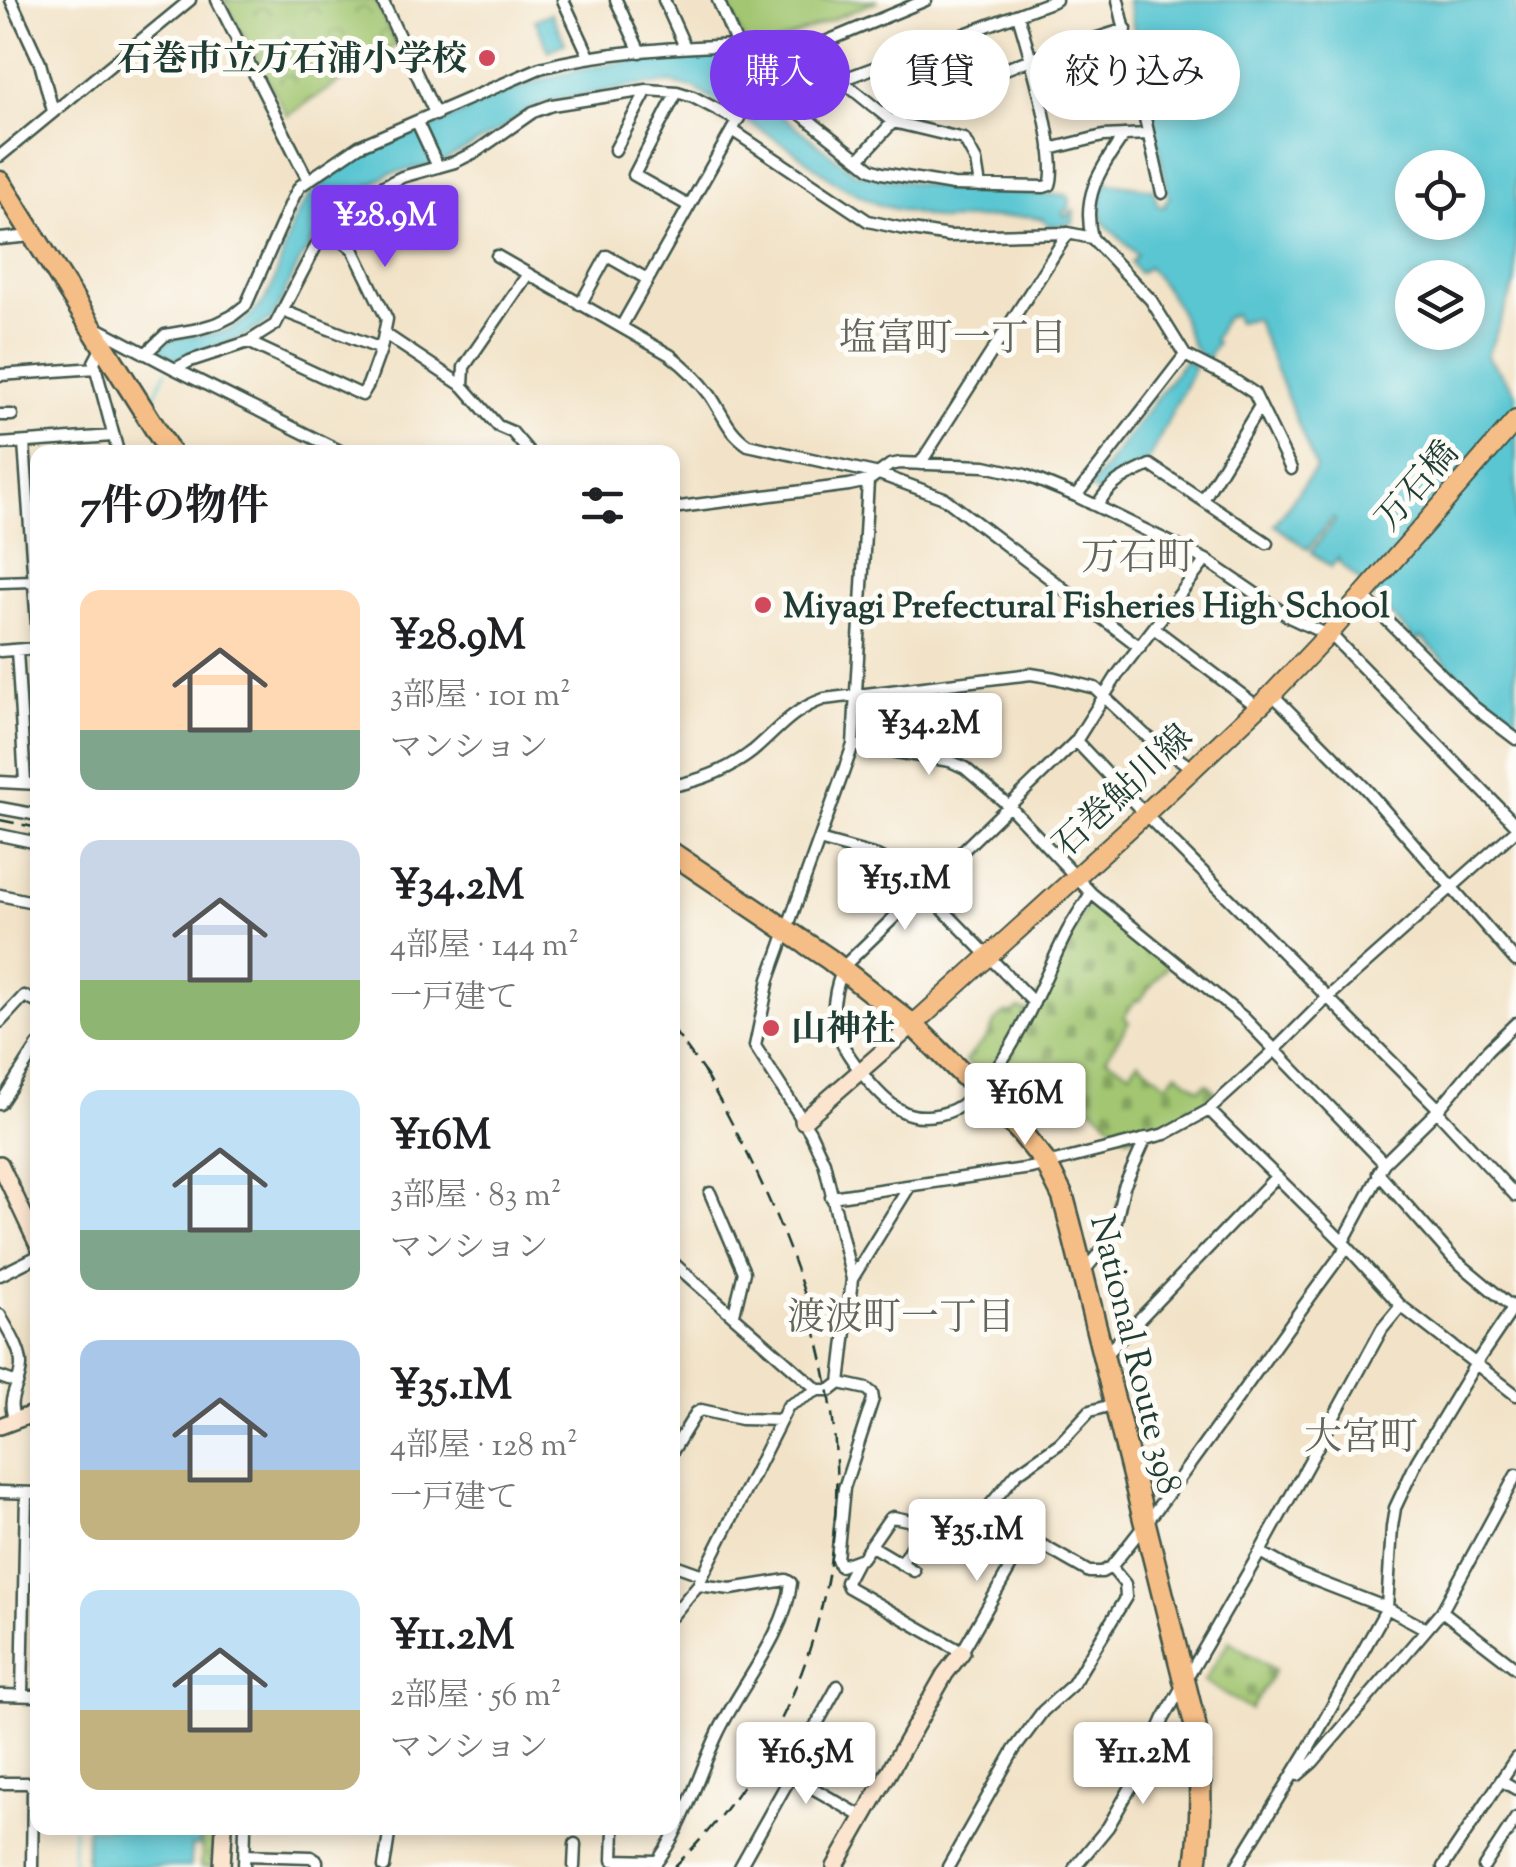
<!DOCTYPE html>
<html lang="ja">
<meta charset="utf-8">
<style>
body{margin:0;font-family:"Sorts Mill Goudy","Noto Serif JP",serif;background:#f6f6f6;color:#202124;height:100vh;display:flex;flex-direction:column;font-size:38px;white-space:nowrap}
*{box-sizing:border-box;margin:0}
p{font-size:32px;color:#757577}
.icon{flex:none;width:55px;height:55px;fill:none;stroke:currentColor;stroke-width:2;stroke-linecap:round;stroke-linejoin:round}
.map{position:relative;flex:1;overflow:hidden}
.drawer{position:absolute;left:30px;top:445px;width:650px;height:1390px;display:flex;flex-direction:column;background:#fff;border-radius:20px;box-shadow:0 5px 15px #0003}
.drawer>*{flex:none}
.banner{position:absolute;left:710px;top:30px;width:655px;height:90px;display:flex;gap:20px}
.fabs{position:absolute;left:1395px;top:150px;display:grid;gap:20px}
.fabs a{display:grid;place-items:center;width:90px;height:90px;border-radius:50%;background:#fff;box-shadow:0 5px 15px #0003;font-size:50px}
.price{position:absolute;translate:-50% -85px;padding:0 22px;border-radius:10px;background:#fff;color:#222;font-size:32px;line-height:65px;filter:drop-shadow(0 2px 5px #0008)}
.price::after{content:'';position:absolute;left:50%;top:60px;width:30px;height:22px;margin-left:-15px;background:inherit;clip-path:polygon(0 0,100% 0,50% 100%)}
.price.current{background:#7c3aed;color:#fff}
ul{padding:0;list-style:none}
li{display:flex;align-items:center;gap:30px;height:250px;padding:0 50px}
li span{display:grid;place-items:center;flex:none;width:280px;height:200px;border-radius:20px;color:#555}
li>.icon{margin-inline-start:auto}
span .icon{width:120px;height:120px;fill:#fffc;stroke-width:1}
li b{font-size:42px}
h2{display:flex;justify-content:space-between;align-items:center;height:120px;padding:0 50px;font-size:42px}
.pill{padding:0 35px;border-radius:45px;background:#fff;box-shadow:0 5px 15px #0003;font-size:35px;line-height:90px}
.pill.current{background:#7c3aed;color:#fff}
.map>svg:first-child{display:block}
.cemetery{fill:url(#cemetery-stones);stroke:#608252;stroke-width:2.5}
.park{fill:url(#park-crowns);stroke:#608252;stroke-width:2.5}
.pitch{fill:#a2c671;stroke:#608252;stroke-width:2.5}
.water{fill:#5ac6d2;stroke:#3c8283;stroke-width:2.5;fill-rule:evenodd}
.lines{fill:none;stroke-linecap:round;stroke-linejoin:round}
.stream{stroke:#5ac6d2;stroke-width:2.5}
.street-casing{stroke:#3f564a;stroke-width:15}
.secondary-casing{stroke:#3f564a;stroke-width:20}
.primary-casing{stroke:#3f564a;stroke-width:22}
.highway-casing{stroke:#3f564a;stroke-width:25}
.street{stroke:#fff;stroke-width:10}
.secondary{stroke:#fbe5cf;stroke-width:15}
.primary{stroke:#f6be87;stroke-width:18}
.highway{stroke:#f6be87;stroke-width:20}
.rail{stroke:#1f3d34;stroke-width:2.5;stroke-dasharray:15 8;stroke-linecap:butt}
.poi-dot{fill:#d1495b;stroke:#fdfcf7;stroke-width:4}
.labels{text-anchor:middle;stroke-width:10;stroke-linejoin:round;paint-order:stroke}
.poi-label{font-size:35px;font-weight:bold;fill:#1f3d34;stroke:#fdfcf7;text-anchor:start}
.street-label{font-size:35px;fill:#1f3d34;stroke:#fdfcf7}
.neighbourhood-label{font-size:38px;fill:#64655d;stroke:#fdfcf7}
</style>
<div class="map">
<svg width="1516" height="1867" viewBox="0 0 1516 1867">
<defs>
<pattern id="cemetery-stones" width="16" height="16" patternUnits="userSpaceOnUse" patternTransform="scale(2.5)"><rect width="16" height="16" fill="#a2c671"/><path d="M2 7V4a2 2 0 0 1 4 0v3zM10 15v-3a2 2 0 0 1 4 0v3z" fill="#83a25e"/></pattern>
<pattern id="park-crowns" width="20" height="18" patternUnits="userSpaceOnUse" patternTransform="scale(2.5)"><rect width="20" height="18" fill="#a2c671"/><path d="M2 6a3 3 0 1 1 6 0M12 15a3 3 0 1 1 6 0" fill="none" stroke="#83a25e"/></pattern>
</defs>
<rect width="100%" height="100%" fill="#fdfcf7"/>
<filter id="ink" filterUnits="userSpaceOnUse"><feTurbulence type="fractalNoise" baseFrequency=".01" numOctaves="2"/><feDisplacementMap in="SourceGraphic" scale="20" xChannelSelector="R" yChannelSelector="G"/><feConvolveMatrix kernelMatrix="1 2 1 2 8 2 1 2 1" color-interpolation-filters="sRGB"/></filter>
<filter id="wash" filterUnits="userSpaceOnUse"><feTurbulence type="fractalNoise" baseFrequency=".0048" numOctaves="4" result="noise"/><feDisplacementMap in="SourceGraphic" scale="40" xChannelSelector="R" yChannelSelector="G"/><feGaussianBlur stdDeviation="2.25" result="paint"/><feColorMatrix in="noise" values="0 0 0 0 0 0 0 0 0 0 0 0 0 0 0 0 0 1.4 0 .05"/><feComposite in="paint" operator="in"/></filter>
<g filter="url(#wash)">
<rect width="100%" height="100%" fill="#f2e3c8"/>
<path class="cemetery" d="M1091 899 1170 963 1139 1001 1136 1000 1124 1017 1129 1022 1106 1058 1130 1072 1138 1061 1167 1084 1177 1072 1199 1089 1206 1083 1218 1094C1190 1117 1162 1128 1127 1137L1041 1065 1021 1091 995 1075Z
M1019 1009 1027 1011 991 1070 984 1077 965 1061 987 1037 995 1021 1005 1013H1012Z
M1229 1641 1275 1670 1250 1710 1204 1681Z"/>
<path class="park" d="M224 0H375L396 45 287 116Z
M202 1828H217L211 1867H201Z"/>
<path class="pitch" d="M726 0H879L750 54Z"/>
<path class="water" d="M1127 0H1516V282L1487 356 1516 393V724L1481 697 1421 637 1416 641 1374 597 1375 595 1338 561 1339 557 1331 567 1311 552 1335 521 1333 518 1308 549 1274 525 1316 468 1255 318 1238 322 1234 314 1224 319 1214 340 1217 343 1207 359C1187 349 1187 326 1178 308 1171 294 1158 280 1148 267L1139 273 1131 263 1137 255 1104 223C1098 210 1101 195 1104 182L1153 189 1158 206 1165 207V202L1169 199 1145 75ZM1412 168H1468V222H1412ZM1412 278H1468V332H1412Z
M551 13 565 43 549 51 535 20Z
M719 53 723 55 747 89 855 173 955 190 1067 195 1070 199 1069 209 1063 212 1064 216H1069V213L1074 211 1073 223 1049 226 1043 219 1027 216 942 220 879 205 838 184 790 148 694 88 671 83 642 85 549 101 524 112 500 130 440 163 389 174 370 186 322 227 301 259 276 312 269 321 243 337 175 360 158 349C173 333 200 337 222 332 234 329 245 321 254 312 284 287 280 230 309 197 326 177 366 153 391 142 405 136 420 133 434 127 459 116 484 101 510 91 575 65 648 56 719 53Z
M1185 360 1195 367 1148 461 1114 477 1098 493 1090 488Z
M87 1828H199V1846H191V1867H86Z"/>
<g class="lines">
<path class="stream" d="M150 405 166 371
M73 1867V1828"/>
</g>
</g>
<g filter="url(#ink)">
<g class="lines">
<g class="street-casing">
<path id="street" d="M11 0 40 63 53 111
M217 0 308 180
M382 0 436 115
M563 0 589 56
M616 0 640 52
M664 0 685 47
M1118 0 1162 193
M800 52 841 80 893 122 964 139 976 161 980 186
M753 72 926 0
M841 80 1056 0
M757 86 787 103 871 169 882 173 953 185 1044 187 1050 185C1060 157 1028 48 1018 15
M677 92 634 175 689 206
M417 122 438 167
M732 130 868 221 900 228 949 236 1068 233 1092 238 1151 300 1185 355 1234 380 1254 393 1291 469
M1050 149 1103 136 1148 134
M615 150 647 90
M0 156 190 0
M860 158 893 122 918 103 1031 59 1126 29
M1092 238C1081 195 1101 169 1124 135
M0 239 32 236
M497 256 670 355C686 367 698 379 710 395 723 414 728 432 748 445L879 474 944 498 1140 647
M580 305 607 256 647 279
M283 311 381 349
M621 327 757 86 753 72 737 45 718 0
M97 328 175 369 342 452
M385 334 463 386 498 426 512 432 529 452
M248 342 362 395 368 385 381 349 387 319 353 249 329 230
M102 347 94 362 118 452
M145 354 165 335 194 330 218 323 232 316 246 305 294 196 300 186 359 146 540 68C604 51 671 48 737 45
M175 369 190 361 248 342 275 325 317 244 329 230 373 191 402 177 455 162 477 151 533 112 552 105 647 90 677 92 693 97 737 120
M0 375 96 368
M463 386 464 367 528 274
M0 415H12
M24 443 38 640
M0 444 113 436
M920 464 1068 233
M1076 496 1185 355
M1203 500 1260 406
M1097 506C1111 481 1125 477 1150 465L1267 543
M672 508 849 485 868 481 890 465 900 463 985 466 1025 475 1076 496 1206 560 1291 618 1334 638 1516 825
M0 582 33 581
M1362 595 1474 707 1516 739
M1155 629 1258 707
M17 650 25 782
M0 651 38 648
M1272 694 1365 788 1516 961
M1076 741 1145 814 1437 1107 1440 1114 1516 1196
M853 745 950 761 965 768 1009 806 1091 893 1243 1017 1384 1163
M0 782 38 784
M672 786C702 780 729 770 753 751 779 729 790 711 824 699L1031 674 1055 678 1095 688 1144 734 1193 769
M0 808 38 815
M0 835 38 843
M819 840 877 856 889 862 922 888 1034 1003
M1091 893C1083 906 1074 919 1067 932 1038 988 1013 1068 960 1106 945 1116 918 1120 902 1111 879 1099 837 1047 834 1021 832 1003 837 978 847 963L1076 741 1118 674 1206 560
M0 895 38 903
M0 1022 24 996 38 1003
M0 1104 38 1045
M1209 1110 1343 1242 1401 1306 1516 1395
M710 1193 744 1272 734 1314
M831 1197 1031 1168 1165 1134 1209 1110 1275 1050 1327 998 1516 830
M1343 1242 1379 1175
M672 1262 818 1390H831L840 1383 852 1279 909 1187
M1084 1271 1106 1245 1116 1221 1124 1187 1146 1138
M0 1275 38 1256
M852 1279 824 1162 810 1132 755 1046 769 979 853 745 868 481
M1513 1308 1453 1258 1378 1173 1384 1163 1438 1110 1488 1050 1516 1023
M0 1315C7 1329 22 1350 21 1366 20 1388 5 1398 15 1420
M1104 1356 1276 1177
M0 1377 17 1383
M840 1383 867 1389 872 1393 873 1399 844 1488 837 1559 840 1566 862 1558 889 1519 893 1517 931 1525 970 1523 986 1510 1017 1473 1060 1443 1090 1411 1115 1404
M672 1452 696 1413 701 1410 741 1419 781 1420
M0 1492 38 1493
M984 1512 1089 1572H1102L1111 1567C1195 1464 1267 1353 1347 1247
M870 1545 914 1571
M1260 1552 1299 1574 1387 1608 1426 1629
M857 1561 846 1582 848 1587 962 1652 1028 1536
M672 1564 703 1575
M901 1564 924 1524
M1442 1611 1516 1668
M672 1616 698 1585 788 1406 818 1390
M0 1695 38 1696
M22 1695 26 1493
M769 1763 863 1817
M789 1774 838 1686
M1298 1775 1313 1762 1442 1611 1516 1475
M1502 1781 1516 1789
M0 1783H28L33 1788 32 1867
M614 1828 613 1860 657 1861
M245 1855 311 1857 317 1861V1867
M244 1867 245 1828
M384 1867 390 1828
M574 1867 575 1844
M653 1867C684 1828 696 1780 717 1735 738 1689 786 1634 791 1583L786 1580 731 1589 698 1585
M740 1867 791 1776
M948 1867 1014 1750 1043 1711 1073 1684 1126 1597 1125 1584 1111 1567
M1075 1867 1108 1827 1143 1766 1164 1718 1260 1552 1382 1329 1401 1306
M1236 1867 1306 1753 1387 1608 1392 1527 1395 1508 1417 1461 1476 1363 1516 1304
M1443 1867 1516 1758
M1484 1867 1516 1818"/>
</g>
<g class="secondary-casing">
<path id="secondary" d="M803 1121 913 1025
M0 1164 38 1245
M0 1426 38 1412
M222 1867 224 1828
M835 1867 945 1674 962 1652"/>
</g>
<g class="primary-casing">
<path id="primary" d="M913 1025 1145 814 1272 694 1327 636 1516 420"/>
</g>
<g class="highway-casing">
<path id="highway" d="M0 182 170 452
M672 853 829 959 913 1025 1020 1131 1046 1163 1063 1197 1070 1223 1195 1724C1202 1772 1202 1819 1196 1867"/>
</g>
<use href="#street" class="street"/>
<use href="#secondary" class="secondary"/>
<use href="#primary" class="primary"/>
<use href="#highway" class="highway"/>
<path class="rail" d="M0 820 38 828
M672 1028 710 1080
M674 1867C800 1746 858 1565 829 1393 809 1277 760 1170 702 1069"/>
</g>
</g>
<g class="poi-dot">
<circle cx="487" cy="58" r="10"/>
<circle cx="763" cy="605" r="10"/>
<circle cx="771" cy="1028" r="10"/>
</g>
<g class="labels">
<g class="poi-label">
<text x="467" y="70" text-anchor="end">石巻市立万石浦小学校</text>
<text x="783" y="617">Miyagi Prefectural Fisheries High School</text>
<text x="791" y="1040">山神社</text>
</g>
<g class="street-label">
<text transform="translate(1416 485) rotate(-49)" y="12">万石橋</text>
<text transform="translate(1122 790) rotate(-43)" y="12">石巻鮎川線</text>
<text transform="translate(1137 1354) rotate(76)" y="12">National Route 398</text>
</g>
<g class="neighbourhood-label">
<text x="953" y="350">塩富町一丁目</text>
<text x="1138" y="569">万石町</text>
<text x="901" y="1329">渡波町一丁目</text>
<text x="1361" y="1449">大宮町</text>
</g>
</g>
</svg>
<div class="fabs">
<a><svg class="icon" aria-label="locate" viewBox="0 0 24 24"><circle cx="12" cy="12" r="6"/><path d="M12 2v4M12 18v4M2 12h4M18 12h4"/></svg></a>
<a><svg class="icon" aria-label="layers" viewBox="0 0 24 24"><path d="M12 4l9 5-9 5-9-5zM3 14l9 5 9-5"/></svg></a>
</div>
<b class="price current" style="left:385px;top:270px">¥28.9M</b>
<b class="price" style="left:929px;top:778px">¥34.2M</b>
<b class="price" style="left:905px;top:933px">¥15.1M</b>
<b class="price" style="left:1025px;top:1148px">¥16M</b>
<b class="price" style="left:977px;top:1584px">¥35.1M</b>
<b class="price" style="left:806px;top:1807px">¥16.5M</b>
<b class="price" style="left:1143px;top:1807px">¥11.2M</b>
<div class="banner">
<a class="pill current">購入</a>
<a class="pill">賃貸</a>
<a class="pill">絞り込み</a>
</div>
<section class="drawer">
<h2>7件の物件<svg class="icon" aria-label="filters" viewBox="0 0 24 24"><path d="M4 7h16M4 17h16"/><circle cx="9" cy="7" r="2"/><circle cx="15" cy="17" r="2"/></svg></h2>
<ul>
<li><span style="background:linear-gradient(#ffd9b3 70%,#7fa58c 0)"><svg class="icon" aria-label="home" viewBox="0 0 24 24"><path d="M3 11l9-7 9 7M6 9v11h12V9"/></svg></span><div><b>¥28.9M</b><p>3部屋 · 101 m²</p><p>マンション</p></div></li>
<li><span style="background:linear-gradient(#c9d6e8 70%,#8fb573 0)"><svg class="icon" aria-label="home" viewBox="0 0 24 24"><path d="M3 11l9-7 9 7M6 9v11h12V9"/></svg></span><div><b>¥34.2M</b><p>4部屋 · 144 m²</p><p>一戸建て</p></div></li>
<li><span style="background:linear-gradient(#bfe0f5 70%,#7fa58c 0)"><svg class="icon" aria-label="home" viewBox="0 0 24 24"><path d="M3 11l9-7 9 7M6 9v11h12V9"/></svg></span><div><b>¥16M</b><p>3部屋 · 83 m²</p><p>マンション</p></div></li>
<li><span style="background:linear-gradient(#a9c7e8 65%,#c2b280 0)"><svg class="icon" aria-label="home" viewBox="0 0 24 24"><path d="M3 11l9-7 9 7M6 9v11h12V9"/></svg></span><div><b>¥35.1M</b><p>4部屋 · 128 m²</p><p>一戸建て</p></div></li>
<li><span style="background:linear-gradient(#bfe0f5 60%,#c2b280 0)"><svg class="icon" aria-label="home" viewBox="0 0 24 24"><path d="M3 11l9-7 9 7M6 9v11h12V9"/></svg></span><div><b>¥11.2M</b><p>2部屋 · 56 m²</p><p>マンション</p></div></li>
</ul>
</section>
</div>
